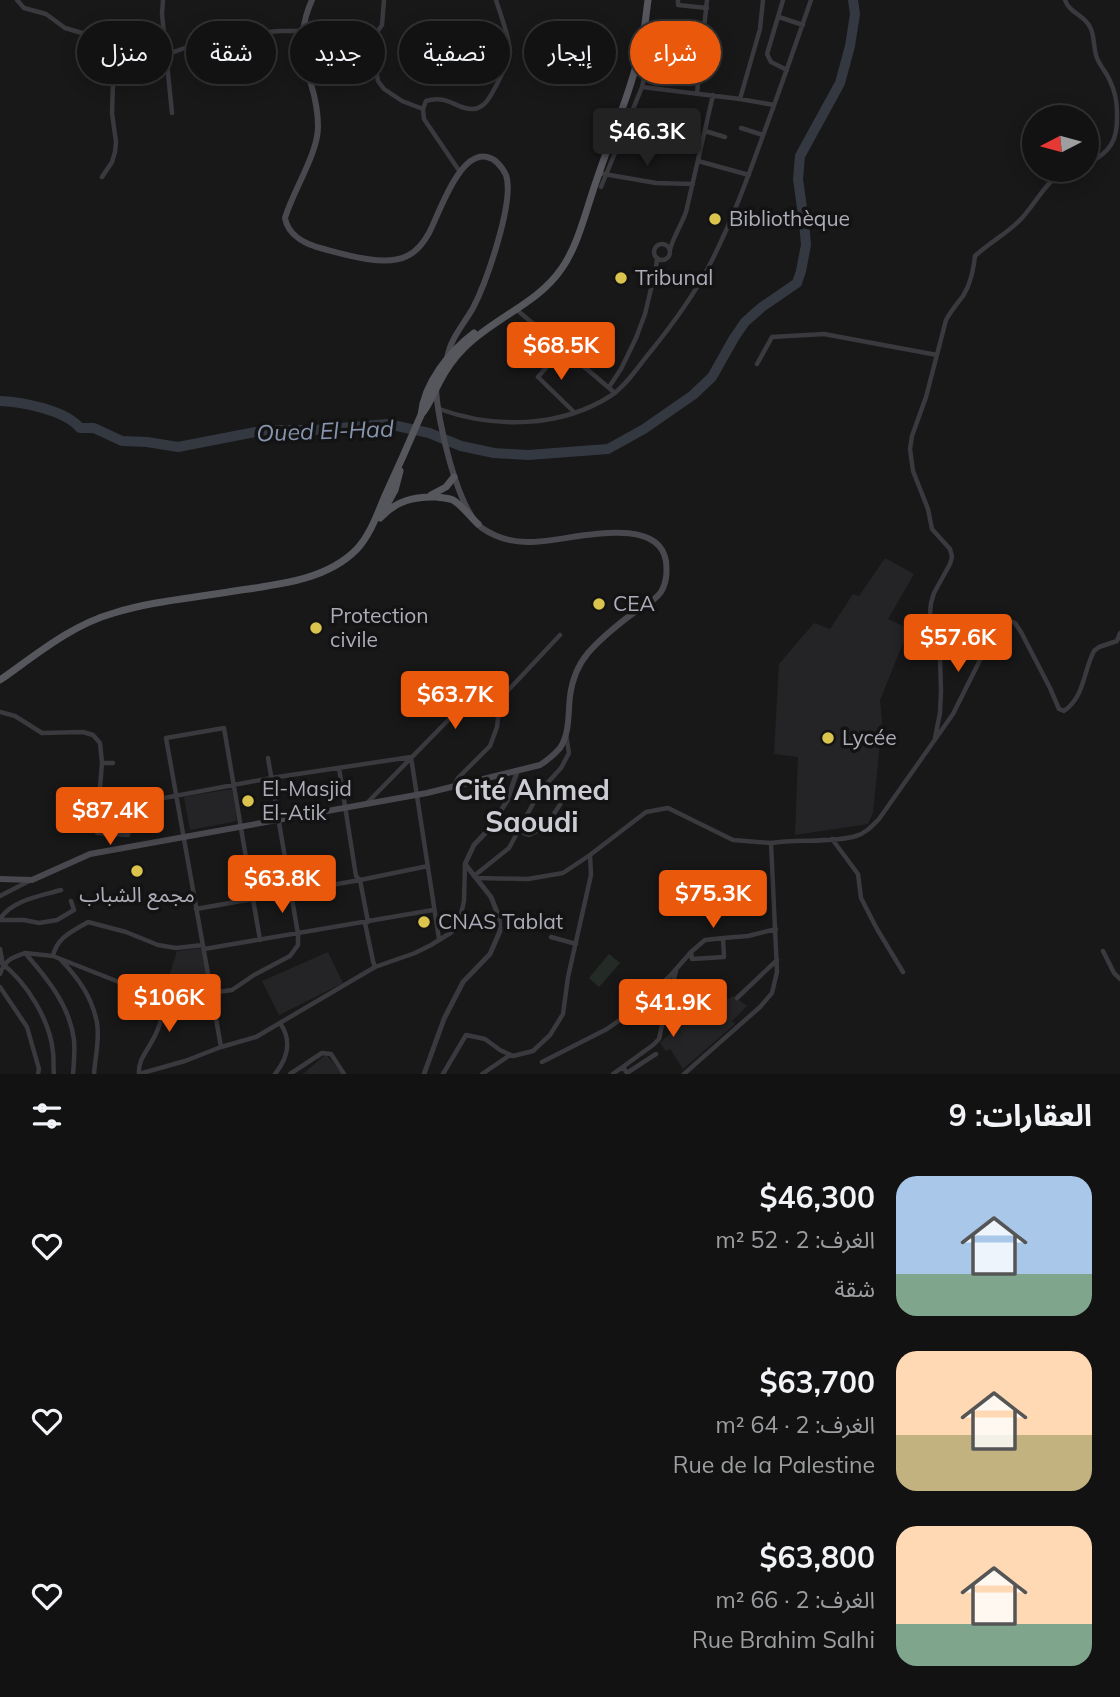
<!DOCTYPE html>
<html lang="ar">
<meta charset="utf-8">
<style>
body{margin:0;font-family:Mulish,"Noto Sans Arabic",sans-serif;background:#1b1b1c;color:#f1f3f6;direction:rtl;height:100vh;display:flex;flex-direction:column;font-size:26px;white-space:nowrap}
*{box-sizing:border-box;margin:0}
p{font-size:23px;color:#9c9ea0}
.icon{flex:none;width:38px;height:38px;fill:none;stroke:currentColor;stroke-width:2;stroke-linecap:round;stroke-linejoin:round}
.map{position:relative;height:1074px;overflow:hidden;direction:ltr}
.details{display:flex;flex-direction:column;background:#121213;flex:1}
.details>*{flex:none}
.guide{position:absolute;left:21px;top:21px;width:700px;height:63px;direction:rtl;display:flex;gap:14px}
.needle{width:46px;rotate:264deg}
.fabs{position:absolute;left:1022px;top:105px;display:grid;gap:14px}
.fabs a{display:grid;place-items:center;width:77px;height:77px;border-radius:50%;background:#121213;box-shadow:0 4px 18px #0003,0 0 0 2px #313233;font-size:35px}
.price{position:absolute;translate:-50% -60px;padding:0 16px;border-radius:7px;background:#ea580c;color:#fff;font-size:23px;line-height:46px;filter:drop-shadow(0 2px 4px #0008)}
.price::after{content:'';position:absolute;left:50%;top:42px;width:21px;height:16px;margin-left:-10px;background:inherit;clip-path:polygon(0 0,100% 0,50% 100%)}
.price.current{background:#222;color:#fff}
ul{padding:0;list-style:none}
li{display:flex;align-items:center;gap:21px;height:175px;padding:0 28px}
li span{display:grid;place-items:center;flex:none;width:196px;height:140px;border-radius:21px;color:#555}
li>.icon{margin-inline-start:auto}
span .icon{width:84px;height:84px;fill:#fffc;stroke-width:1}
li b{font-size:30px}
h2{display:flex;justify-content:space-between;align-items:center;height:84px;padding:0 28px;font-size:30px}
.chip{padding:0 24px;border-radius:32px;background:#121213;box-shadow:0 4px 18px #0003,0 0 0 2px #313233;font-size:24px;line-height:63px}
.chip.current{background:#ea580c;color:#fff}
.map>svg:first-child{display:block}
.built{fill:#242426}
.green{fill:#242b26}
.lines{fill:none;stroke-linecap:round;stroke-linejoin:round}
.river{stroke:#333841;stroke-width:10}
.minor{stroke:#39393e;stroke-width:4.5}
.tertiary{stroke:#39393e;stroke-width:5}
.secondary{stroke:#48484e;stroke-width:6}
.primary{stroke:#56565d;stroke-width:7}
.poi-dot{fill:#dbc44e;stroke:#131314;stroke-width:2.5}
.labels{text-anchor:middle;stroke-width:7;stroke-linejoin:round;paint-order:stroke}
.poi-label{font-size:21px;fill:#acadb8;stroke:#131314;text-anchor:start}
.water-label{font-size:23px;font-style:italic;fill:#8795ae;stroke:#131314}
.district-label{font-size:28px;font-weight:bold;fill:#cccdd4;stroke:#131314}
</style>
<div class="map">
<svg width="1120" height="1074" viewBox="0 0 1120 1074">
<rect width="100%" height="100%" fill="#181819"/>
<path class="built" d="M885 558 914 574 888 619 905 627 906 636 880 700 882 722 873 813 868 824 795 835 798 757 774 754 779 664 814 623 830 629 853 594 859 596Z
M232 789 237 821 190 830 184 797Z
M202 948 210 1004 165 989 177 951Z
M328 952 343 983 279 1015 262 981Z
M714 987 728 999 733 996 747 1006 732 1021 735 1024 683 1069 670 1049 666 1051 660 1043 687 1018Z
M326 1054 342 1074H303Z"/>
<path class="green" d="M609 954 620 963 599 987 589 978Z"/>
<g class="lines">
<path class="river" d="M0 401C23 402 65 410 80 428H94L122 441 147 442 178 447 266 430H314L388 424 429 433 461 446 494 453 528 455 608 449 644 429 693 395 712 377 734 338 745 322 762 307 797 283 801 271 806 245 804 222 798 179 800 156 840 83 850 46 855 14 853 0"/>
<path class="minor" d="M17 0 24 8 46 14 65 28 92 36 128 56 140 59
M163 0 162 14 172 113
M384 0 382 25 373 38 372 47 378 81 384 89 402 101 423 109
M678 0V5L707 8
M783 0 767 54 771 62 787 70
M1065 0C1070 14 1084 14 1090 27 1095 36 1093 48 1097 58 1100 66 1107 73 1110 81 1115 91 1117 102 1117 113 1118 140 1111 152 1087 164
M779 17 803 25
M674 57 677 31
M642 87 740 99 774 105
M697 93 707 0
M740 99 760 29 763 0
M741 128 763 135
M705 131 725 137
M698 161 749 175
M460 172 424 119 423 109 426 101C448 94 457 110 473 109 478 109 484 105 487 101 493 93 509 62 510 52 510 39 500 13 496 0
M598 173 656 183 693 184
M102 177 112 162 115 152 116 142 112 113 113 82 114 76 117 71 142 60 166 55 198 43 258 33 279 31H303
M601 187 642 87 654 33 662 29 703 35
M654 252a8 8 0 1 1 16 0a8 8 0 1 1-16 0Z
M670 250C673 237 681 226 686 212L713 95
M517 310 615 393
M562 349 538 377 575 413
M757 364 772 337 824 334 937 355
M609 387 621 369 636 338 645 314 656 268 657 258
M439 409C495 429 561 428 612 395 628 384 639 365 651 351 672 325 692 298 708 268 731 224 748 177 765 130 781 87 796 43 811 0
M0 712 15 716 42 733 83 732 93 735 100 743 102 763
M935 738 940 713 941 691 940 658 930 613 931 603 934 593 950 564 952 557 950 549 932 529 928 509 913 471 910 449 912 436 926 397 946 320C951 311 957 304 963 296 971 283 973 271 975 256 989 243 1006 234 1019 221 1036 205 1046 177 1070 170
M411 757 439 939
M113 763H102L99 799 132 804 271 778 411 757
M339 768 356 876 360 880 368 922
M454 787 458 778 490 746 497 727 500 699 560 635
M99 799 97 833 128 835 132 804
M368 802 460 708C473 702 485 698 500 699
M518 831 529 835C550 827 560 804 571 785
M832 839 858 874 861 898 877 929 903 972
M771 843C797 839 834 843 856 836 866 833 872 826 879 819L953 714 982 656 1010 621 1015 623 1021 632 1050 688 1059 709 1064 711C1085 696 1083 672 1094 651L1099 647 1117 641 1120 633
M590 855 646 812 668 808 733 840 771 843 777 972 772 993 760 1007 684 1074
M474 876 509 848 540 791 561 768 569 753 566 735
M0 896 31 880
M196 909 360 880 428 866
M0 919C12 900 41 896 61 890
M0 920H24L39 923 57 920 74 910 71 901
M365 923 373 961 375 967
M551 937 576 944
M0 949 3 965
M204 949 433 910
M1103 951 1114 973 1120 979
M691 952 705 940 723 938
M53 956C57 937 73 931 88 922L126 932 158 945 176 948 203 945
M61 960C79 979 92 997 97 1023 100 1039 95 1058 94 1074
M0 962C26 981 50 1020 53 1052 54 1059 53 1067 54 1074
M0 974C5 960 11 958 25 953
M0 987 27 1027 39 1069 38 1074
M211 993 232 990 254 975 290 956 298 945V934L268 758
M737 998 777 960
M221 1047 166 738 224 728 260 940
M542 1062 607 1029 627 1015 670 976 691 952 692 959 724 957 723 938 748 936 776 929
M623 1067 627 1073 656 1054
M73 1074C74 1063 75 1051 74 1040 70 1006 47 978 25 953L53 956 119 982 184 999 215 1011
M139 1074 185 1061 221 1047 256 1037 375 967 415 953 431 945 452 932 458 924 461 914 464 901 465 865
M139 1074C138 1061 145 1054 151 1043 160 1028 165 1011 163 993
M275 1074C288 1058 292 1040 280 1023
M290 1074 322 1053 331 1054 344 1074
M443 1074 466 1035 485 1039 500 1050 513 1056 533 1051 550 1035 563 1014 568 977 591 875 590 855 563 873 528 879 476 878
M482 1074 510 1055
M613 1074 653 1045 659 1039 664 1016 676 971"/>
<path class="tertiary" d="M424 1074 444 1019 463 982 490 954 500 931 499 917 491 897 465 864 474 845 489 829 507 801 517 772"/>
<path class="secondary" d="M312 0C303 19 300 43 304 63 305 70 309 77 311 84 315 97 318 113 318 127 318 153 293 191 285 218 288 236 307 245 324 249 346 255 386 267 407 256 416 252 424 242 429 233 439 214 459 151 487 157 496 159 502 167 506 175 515 201 486 283 473 308 464 324 449 340 447 360
M0 879 32 880 90 854 427 793 540 765C548 760 554 755 560 748 570 733 568 713 570 696 572 681 578 665 588 653 601 638 616 626 632 614 642 607 654 602 661 592 667 582 667 572 666 561 657 510 561 544 527 542 510 542 495 537 482 528 457 509 437 419 436 388"/>
<path class="primary" d="M421 415C424 383 450 351 474 333
M431 495 446 487 454 477
M383 512 395 490 400 471
M380 518C396 501 414 496 437 497 442 498 448 498 453 500 463 506 470 517 478 524
M0 680C36 655 71 625 114 613 152 601 194 598 234 591 275 585 326 581 357 549 370 535 377 515 384 498 397 470 409 443 421 415 429 406 433 394 439 383 445 371 454 358 464 348 493 318 538 304 562 268 579 244 587 206 597 179 612 134 632 89 642 42 645 28 646 14 648 0"/>
</g>
<g class="poi-dot">
<circle cx="715" cy="219" r="7"/>
<circle cx="621" cy="278" r="7"/>
<circle cx="599" cy="604" r="7"/>
<circle cx="316" cy="628" r="7"/>
<circle cx="828" cy="738" r="7"/>
<circle cx="248" cy="801" r="7"/>
<circle cx="137" cy="871" r="7"/>
<circle cx="424" cy="922" r="7"/>
</g>
<g class="labels">
<g class="poi-label">
<text x="729" y="226">Bibliothèque</text>
<text x="635" y="285">Tribunal</text>
<text x="613" y="611">CEA</text>
<text x="330" y="623">Protection<tspan x="330" dy="24">civile</tspan></text>
<text x="842" y="745">Lycée</text>
<text x="262" y="796">El-Masjid<tspan x="262" dy="24">El-Atik</tspan></text>
<text x="137" y="902" text-anchor="middle">مجمع الشباب</text>
<text x="438" y="929">CNAS Tablat</text>
</g>
<g class="water-label">
<text transform="translate(325 431) rotate(-2)" y="8">Oued El-Had</text>
</g>
<g class="district-label">
<text x="532" y="800">Cité Ahmed<tspan x="532" dy="32">Saoudi</tspan></text>
</g>
</g>
</svg>
<div class="fabs">
<a><svg class="needle" viewBox="-14 -14 28 28"><path d="M0-13l5 13h-10z" fill="#e53935"/><path d="M0 13l5-13h-10z" fill="#9c9ea0"/></svg></a>
</div>
<b class="price current" style="left:647px;top:168px">$46.3K</b>
<b class="price" style="left:561px;top:382px">$68.5K</b>
<b class="price" style="left:958px;top:674px">$57.6K</b>
<b class="price" style="left:455px;top:731px">$63.7K</b>
<b class="price" style="left:110px;top:847px">$87.4K</b>
<b class="price" style="left:282px;top:915px">$63.8K</b>
<b class="price" style="left:713px;top:930px">$75.3K</b>
<b class="price" style="left:169px;top:1034px">$106K</b>
<b class="price" style="left:673px;top:1039px">$41.9K</b>
<div class="guide">
<a class="chip current">شراء</a>
<a class="chip">إيجار</a>
<a class="chip">تصفية</a>
<a class="chip">جديد</a>
<a class="chip">شقة</a>
<a class="chip">منزل</a>
</div>
</div>
<section class="details">
<h2>العقارات: 9<svg class="icon" aria-label="filters" viewBox="0 0 24 24"><path d="M4 7h16M4 17h16"/><circle cx="9" cy="7" r="2"/><circle cx="15" cy="17" r="2"/></svg></h2>
<ul>
<li><span style="background:linear-gradient(#a9c7e8 70%,#7fa58c 0)"><svg class="icon" aria-label="home" viewBox="0 0 24 24"><path d="M3 11l9-7 9 7M6 9v11h12V9"/></svg></span><div><b>$46,300</b><p>الغرف: 2 · 52 m²</p><p>شقة</p></div><svg class="icon" aria-label="heart" viewBox="0 0 24 24"><path d="M12 20l-8-8c-3-5 5-10 8-4 3-6 11-1 8 4z"/></svg></li>
<li><span style="background:linear-gradient(#ffd9b3 60%,#c2b280 0)"><svg class="icon" aria-label="home" viewBox="0 0 24 24"><path d="M3 11l9-7 9 7M6 9v11h12V9"/></svg></span><div><b>$63,700</b><p>الغرف: 2 · 64 m²</p><p>Rue de la Palestine</p></div><svg class="icon" aria-label="heart" viewBox="0 0 24 24"><path d="M12 20l-8-8c-3-5 5-10 8-4 3-6 11-1 8 4z"/></svg></li>
<li><span style="background:linear-gradient(#ffd9b3 70%,#7fa58c 0)"><svg class="icon" aria-label="home" viewBox="0 0 24 24"><path d="M3 11l9-7 9 7M6 9v11h12V9"/></svg></span><div><b>$63,800</b><p>الغرف: 2 · 66 m²</p><p>Rue Brahim Salhi</p></div><svg class="icon" aria-label="heart" viewBox="0 0 24 24"><path d="M12 20l-8-8c-3-5 5-10 8-4 3-6 11-1 8 4z"/></svg></li>
</ul>
</section>
